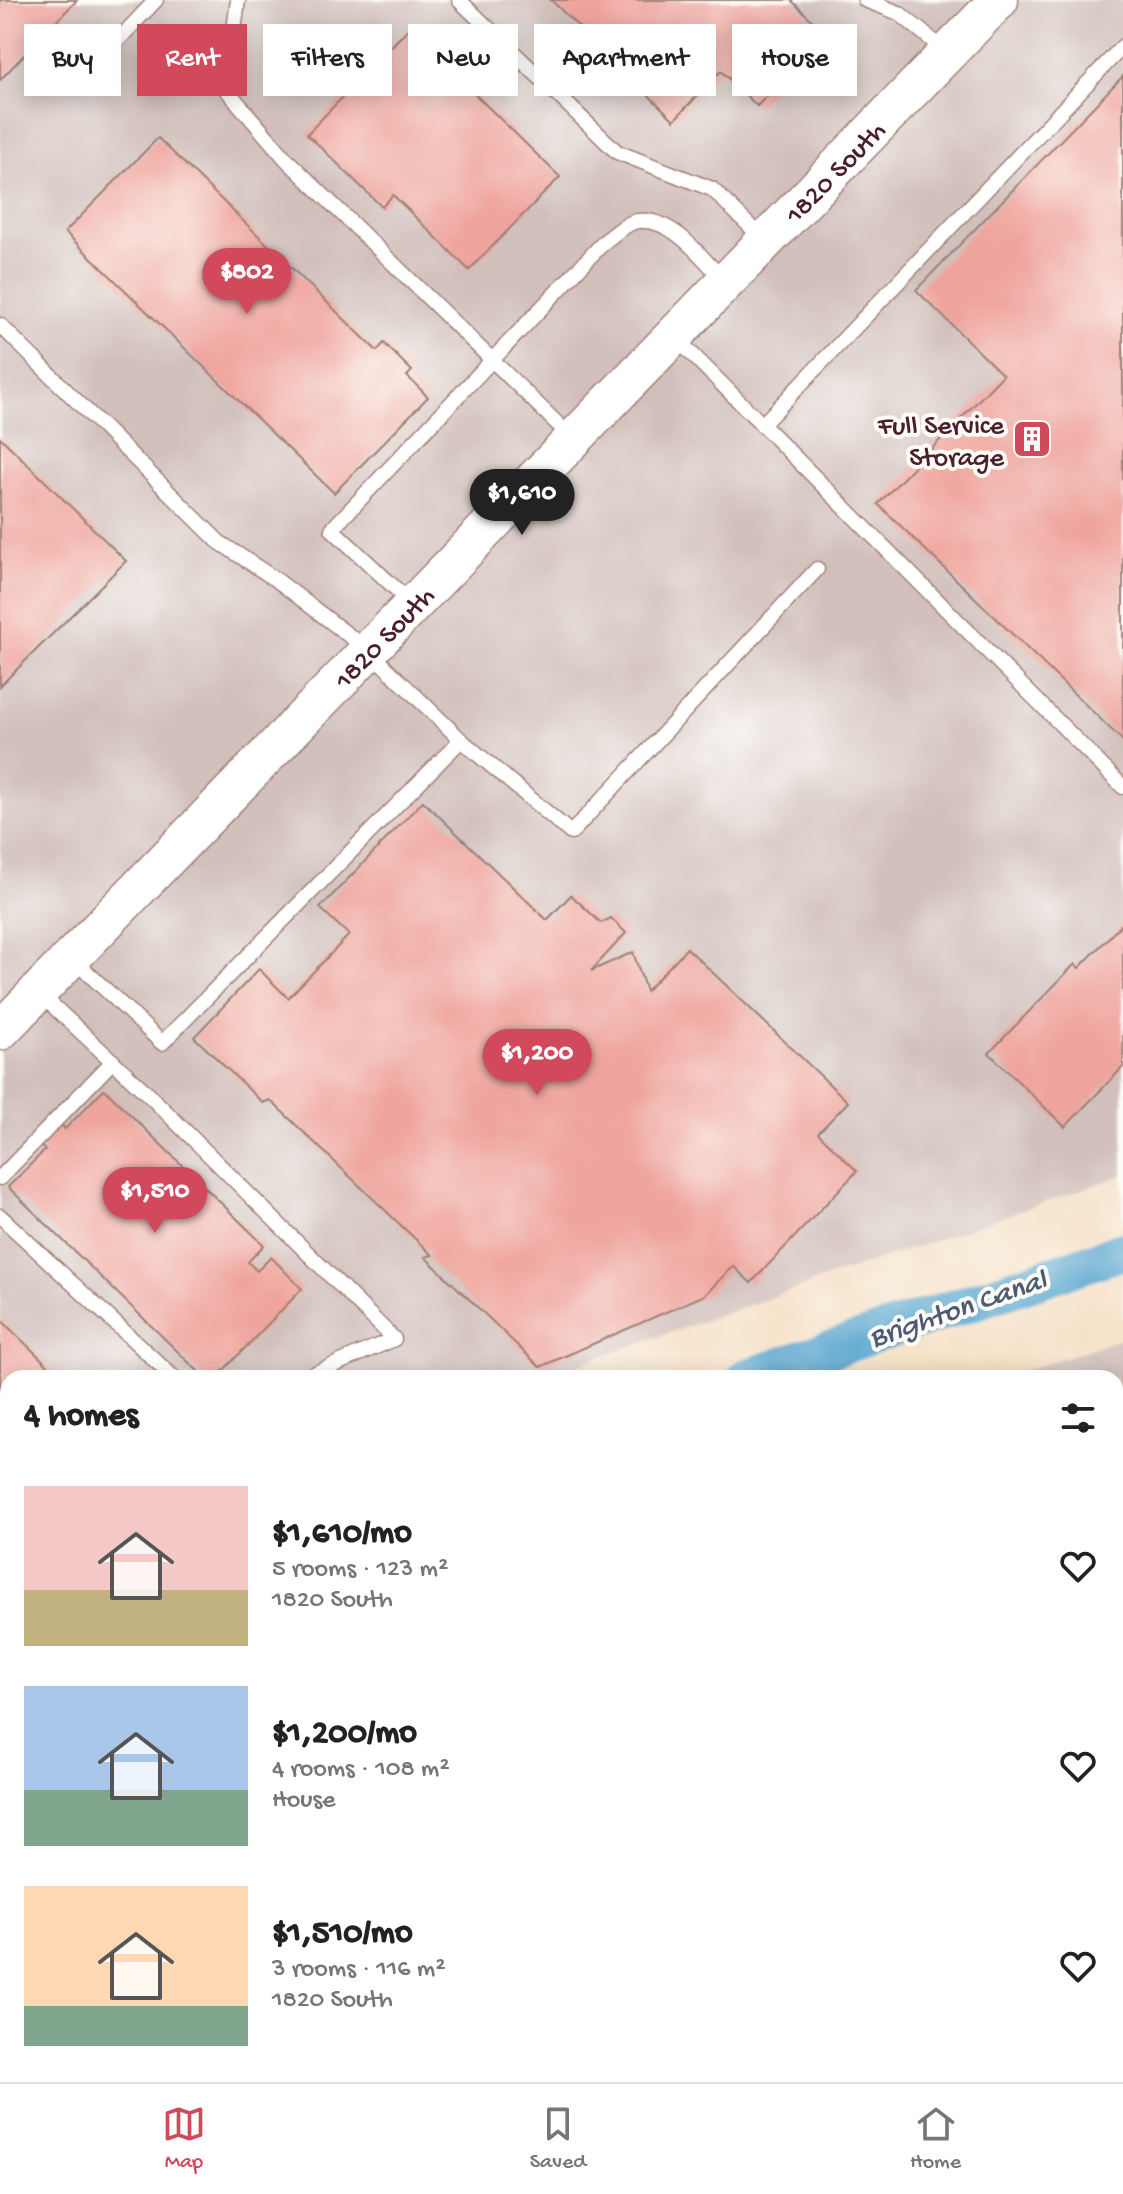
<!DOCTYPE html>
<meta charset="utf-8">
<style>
body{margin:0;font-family:"Gochi Hand",sans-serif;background:#f2f2f2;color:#222;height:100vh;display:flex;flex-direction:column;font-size:30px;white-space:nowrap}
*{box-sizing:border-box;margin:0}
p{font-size:26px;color:#767676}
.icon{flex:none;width:44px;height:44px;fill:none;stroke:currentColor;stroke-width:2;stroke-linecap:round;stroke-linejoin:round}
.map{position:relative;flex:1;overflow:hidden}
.details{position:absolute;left:0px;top:1370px;width:1124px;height:712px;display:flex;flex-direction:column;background:#fff;border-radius:24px 24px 0 0;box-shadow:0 4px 20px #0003}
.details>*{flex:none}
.hud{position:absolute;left:24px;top:24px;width:1076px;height:72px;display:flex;gap:16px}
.price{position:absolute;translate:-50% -68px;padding:0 18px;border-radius:28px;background:#d1495b;color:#fff;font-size:26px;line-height:52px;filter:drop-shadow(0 2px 4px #0008)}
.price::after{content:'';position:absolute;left:50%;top:48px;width:24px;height:18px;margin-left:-12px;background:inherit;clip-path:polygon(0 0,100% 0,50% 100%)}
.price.selected{background:#222;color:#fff}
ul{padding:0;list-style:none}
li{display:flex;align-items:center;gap:24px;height:200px;padding:0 24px}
li span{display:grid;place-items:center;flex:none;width:224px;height:160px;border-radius:0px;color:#555}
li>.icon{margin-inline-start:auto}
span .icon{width:96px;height:96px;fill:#fffc;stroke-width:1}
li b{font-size:34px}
h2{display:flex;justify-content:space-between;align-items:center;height:96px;padding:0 24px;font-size:34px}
.chip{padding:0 28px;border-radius:0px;background:#fff;box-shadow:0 4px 20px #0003;font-size:28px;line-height:72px}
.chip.selected{background:#d1495b;color:#fff}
.dock{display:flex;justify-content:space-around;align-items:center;height:112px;border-top:2px solid #e0e0e0;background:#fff;font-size:22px;color:#767676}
.dock a{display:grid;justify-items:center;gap:4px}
.dock .selected{color:#d1495b}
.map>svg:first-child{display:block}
.industrial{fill:#d1c0bc}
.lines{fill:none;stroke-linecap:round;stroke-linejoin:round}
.canal{stroke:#56a4cf;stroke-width:38}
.building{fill:#efa59e}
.service-casing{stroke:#a08078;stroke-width:17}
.tertiary-casing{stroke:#a08078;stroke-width:41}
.service{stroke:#fff;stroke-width:14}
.tertiary{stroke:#fff;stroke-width:38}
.labels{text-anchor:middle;stroke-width:8;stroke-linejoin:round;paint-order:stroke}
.street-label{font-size:28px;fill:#4a1f2b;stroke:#fdfcf7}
.poi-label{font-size:28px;fill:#4a1f2b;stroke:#fdfcf7;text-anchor:end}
.water-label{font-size:30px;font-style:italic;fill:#4f5b75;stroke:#fdfcf7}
</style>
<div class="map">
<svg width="1123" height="2082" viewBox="0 0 1123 2082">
<rect width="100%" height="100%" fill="#fdfcf7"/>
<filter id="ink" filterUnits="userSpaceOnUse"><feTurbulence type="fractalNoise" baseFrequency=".0125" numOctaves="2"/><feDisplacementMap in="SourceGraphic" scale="16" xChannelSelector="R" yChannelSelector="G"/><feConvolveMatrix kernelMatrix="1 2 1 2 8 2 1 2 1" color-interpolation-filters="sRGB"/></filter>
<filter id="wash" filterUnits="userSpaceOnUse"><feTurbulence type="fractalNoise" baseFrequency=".006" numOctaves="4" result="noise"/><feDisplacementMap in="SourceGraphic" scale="32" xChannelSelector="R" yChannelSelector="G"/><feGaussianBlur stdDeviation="1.8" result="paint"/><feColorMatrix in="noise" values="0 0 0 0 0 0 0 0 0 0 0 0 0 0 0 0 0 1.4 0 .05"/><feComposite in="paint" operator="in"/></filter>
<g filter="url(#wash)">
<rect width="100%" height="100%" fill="#f5e0c6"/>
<path class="industrial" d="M0 0H1123V1175L539 1378H8V1563L0 1565Z
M1123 1338V2082H0V1714L8 1712V2074H1116V1378H1003Z"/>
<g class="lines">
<path class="canal" d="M746 1378 1123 1251
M0 1629 8 1627"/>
</g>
<g id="blocks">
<path class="building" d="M0 0H77L0 80Z
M551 0H791L827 35 757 106 721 71 674 120Z
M408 29 560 177 469 270 393 195 382 207 307 134Z
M1123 76V741L878 504 1003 375 916 290Z
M158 138 377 351 384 343 412 371 407 376 428 397 334 493 65 232Z
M0 437 126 561 0 686Z
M423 801 547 920 571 895 601 923 611 918 626 933 591 971 633 952 646 991 687 948 848 1102 818 1133 857 1171 751 1283 733 1266 705 1295 540 1367 425 1257 432 1255 270 1100 263 1103 194 1037 259 969 288 998 349 935 320 908Z
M1123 923V1067L1065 1127 989 1053 1075 964 1079 968Z
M104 1089 264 1245 248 1262 257 1271 271 1257 302 1289 216 1378H205L8 1187 45 1150 36 1142 57 1121 65 1129Z
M0 1319 61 1378H8V1528L0 1536Z
M653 2074H820L812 2082H646Z"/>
</g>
</g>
<g filter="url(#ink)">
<use href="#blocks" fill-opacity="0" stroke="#a08078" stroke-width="2"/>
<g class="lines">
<g class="service-casing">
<path id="service" d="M238 0 226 89 286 159 573 439
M459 0 617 152 712 189 765 241
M865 0 899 13 948 53
M101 58 156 0
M0 325 219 542 278 581 369 651 461 740 162 1043 71 957
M674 336 1123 787
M762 425 1123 46
M412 604 332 529 605 241C614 235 627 222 638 221 673 217 703 259 725 282
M461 740 571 833 817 569
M38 992 151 1097 394 1339 304 1378
M0 1178 113 1061
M0 1216 174 1378
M1116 1648 1123 1664
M0 1852 8 1848
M1116 1977 1123 1970
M410 2082 418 2074
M1018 2082 1026 2074"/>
</g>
<g class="tertiary-casing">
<g id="tertiary">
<path id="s1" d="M0 1031 999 0"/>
</g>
</g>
<use href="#service" class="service"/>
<use href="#tertiary" class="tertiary"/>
</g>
</g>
<defs>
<g id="building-square" transform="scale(2)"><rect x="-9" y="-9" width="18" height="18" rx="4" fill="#d1495b" stroke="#fdfcf7"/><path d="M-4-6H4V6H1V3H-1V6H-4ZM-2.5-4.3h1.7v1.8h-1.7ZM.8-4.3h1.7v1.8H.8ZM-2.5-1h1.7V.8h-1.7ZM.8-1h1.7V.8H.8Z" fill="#fff"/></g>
</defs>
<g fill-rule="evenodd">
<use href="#building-square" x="1032" y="439"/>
</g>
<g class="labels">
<g class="street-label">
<text dy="10" stroke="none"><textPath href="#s1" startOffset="1198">1820 South</textPath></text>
<text dy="10" stroke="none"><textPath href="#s1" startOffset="550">1820 South</textPath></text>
</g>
<g class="poi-label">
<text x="1004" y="433">Full Service<tspan x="1004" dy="32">Storage</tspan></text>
</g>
<g class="water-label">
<text transform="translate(957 1307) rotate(-19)" y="10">Brighton Canal</text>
</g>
</g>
</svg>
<b class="price" style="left:247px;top:316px">$802</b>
<b class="price selected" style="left:522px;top:537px">$1,610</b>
<b class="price" style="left:537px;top:1097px">$1,200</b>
<b class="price" style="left:155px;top:1235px">$1,510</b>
<div class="hud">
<a class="chip">Buy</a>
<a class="chip selected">Rent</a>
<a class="chip">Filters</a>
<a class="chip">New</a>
<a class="chip">Apartment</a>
<a class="chip">House</a>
</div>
<section class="details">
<h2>4 homes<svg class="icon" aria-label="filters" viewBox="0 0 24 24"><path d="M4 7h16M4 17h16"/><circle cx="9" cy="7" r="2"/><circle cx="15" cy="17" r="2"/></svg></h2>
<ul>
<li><span style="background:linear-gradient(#f6c9c9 65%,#c2b280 0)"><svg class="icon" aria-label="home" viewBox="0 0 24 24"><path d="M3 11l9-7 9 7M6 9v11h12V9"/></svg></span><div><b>$1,610/mo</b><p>5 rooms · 123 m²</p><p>1820 South</p></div><svg class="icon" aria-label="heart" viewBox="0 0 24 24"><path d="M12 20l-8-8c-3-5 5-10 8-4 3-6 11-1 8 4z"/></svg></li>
<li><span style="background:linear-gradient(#a9c7e8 65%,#7fa58c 0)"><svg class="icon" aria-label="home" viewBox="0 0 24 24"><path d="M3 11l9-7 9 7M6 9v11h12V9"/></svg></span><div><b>$1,200/mo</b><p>4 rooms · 108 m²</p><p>House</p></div><svg class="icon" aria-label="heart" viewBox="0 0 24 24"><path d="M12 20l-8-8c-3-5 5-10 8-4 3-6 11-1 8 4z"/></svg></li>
<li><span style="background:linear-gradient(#ffd9b3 75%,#7fa58c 0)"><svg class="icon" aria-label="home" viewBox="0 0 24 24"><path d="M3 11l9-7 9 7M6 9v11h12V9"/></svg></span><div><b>$1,510/mo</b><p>3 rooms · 116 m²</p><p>1820 South</p></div><svg class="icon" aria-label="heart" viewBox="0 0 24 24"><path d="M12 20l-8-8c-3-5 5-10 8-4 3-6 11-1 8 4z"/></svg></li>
</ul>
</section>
</div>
<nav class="dock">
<a class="selected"><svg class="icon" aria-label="map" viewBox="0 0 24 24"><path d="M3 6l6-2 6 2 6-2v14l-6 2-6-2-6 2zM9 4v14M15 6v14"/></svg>Map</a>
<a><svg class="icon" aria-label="saved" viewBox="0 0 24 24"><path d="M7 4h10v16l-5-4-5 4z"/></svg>Saved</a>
<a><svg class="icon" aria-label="home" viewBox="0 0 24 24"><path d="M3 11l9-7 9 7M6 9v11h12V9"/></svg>Home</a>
</nav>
